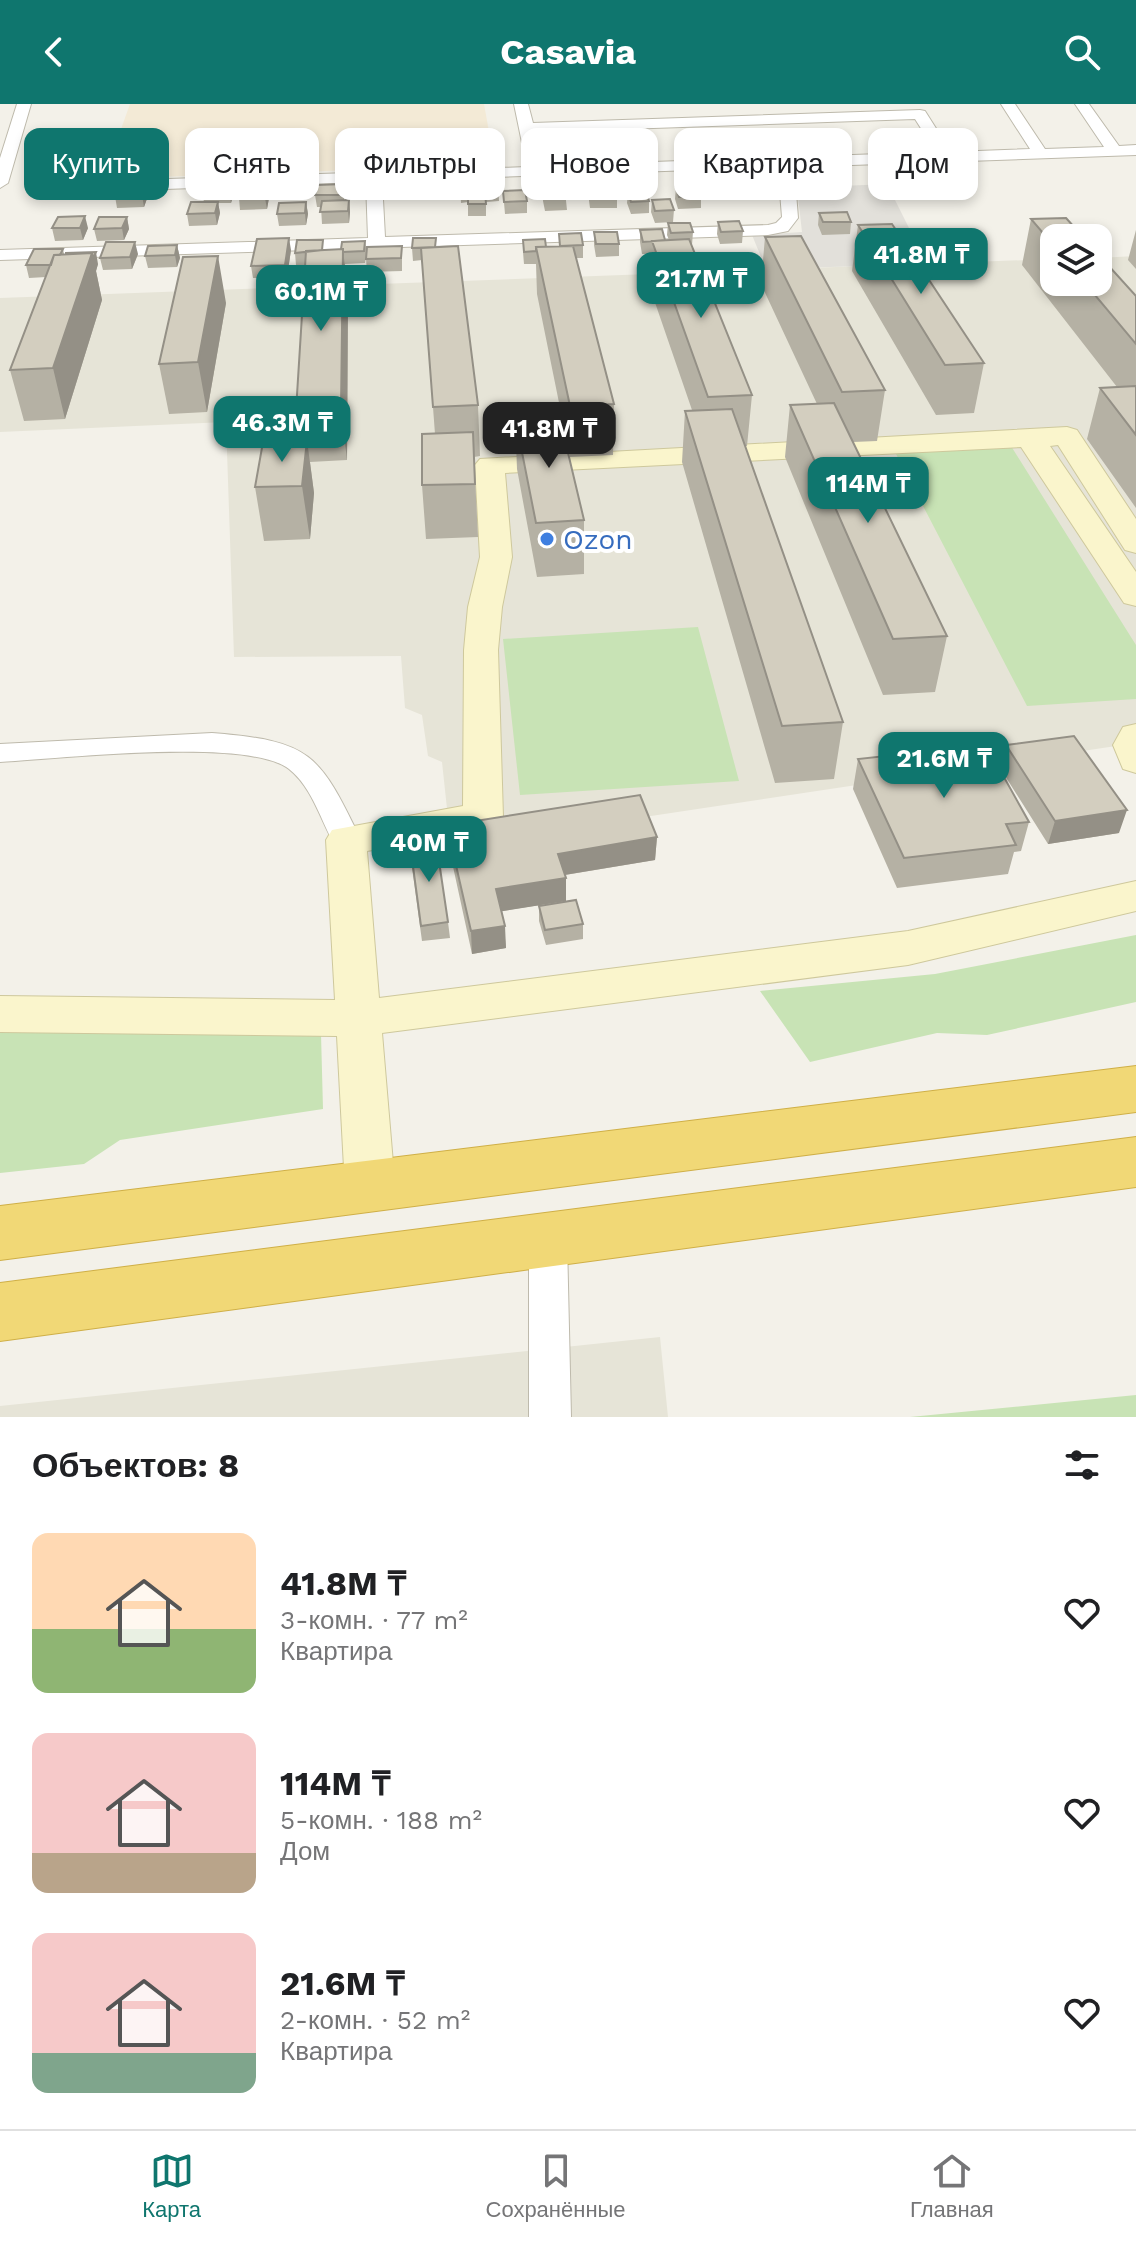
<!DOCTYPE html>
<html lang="ru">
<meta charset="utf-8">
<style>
body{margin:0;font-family:"Work Sans",sans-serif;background:#f6f6f6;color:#202124;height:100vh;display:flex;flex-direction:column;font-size:30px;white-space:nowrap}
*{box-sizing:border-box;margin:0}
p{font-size:26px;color:#757577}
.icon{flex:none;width:44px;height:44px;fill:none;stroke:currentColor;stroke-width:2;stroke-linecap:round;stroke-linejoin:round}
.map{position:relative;height:1313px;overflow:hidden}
.sheet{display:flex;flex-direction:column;background:#fff;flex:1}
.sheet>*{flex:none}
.banner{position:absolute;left:24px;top:24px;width:1088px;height:72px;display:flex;gap:16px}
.fabs{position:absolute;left:1040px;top:120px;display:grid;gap:16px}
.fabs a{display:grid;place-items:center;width:72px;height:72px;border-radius:16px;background:#fff;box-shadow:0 4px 12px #0003;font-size:40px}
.price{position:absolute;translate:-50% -68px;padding:0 18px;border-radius:16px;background:#0f766e;color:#fff;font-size:26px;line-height:52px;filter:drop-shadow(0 2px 4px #0008)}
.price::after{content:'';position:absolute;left:50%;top:48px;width:24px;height:18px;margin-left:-12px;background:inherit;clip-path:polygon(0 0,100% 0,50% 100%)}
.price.selected{background:#222;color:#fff}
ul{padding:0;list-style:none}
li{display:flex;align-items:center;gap:24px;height:200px;padding:0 32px}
li span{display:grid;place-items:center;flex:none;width:224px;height:160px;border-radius:16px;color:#555}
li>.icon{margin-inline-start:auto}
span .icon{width:96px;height:96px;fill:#fffc;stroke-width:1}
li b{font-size:34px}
h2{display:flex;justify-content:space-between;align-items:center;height:96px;padding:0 32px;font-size:34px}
.tag{padding:0 28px;border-radius:16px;background:#fff;box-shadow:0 4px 12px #0003;font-size:28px;line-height:72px}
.tag.selected{background:#0f766e;color:#fff}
header{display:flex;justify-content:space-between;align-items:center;height:104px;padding:0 32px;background:#0f766e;color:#fff;font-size:36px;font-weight:700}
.menu{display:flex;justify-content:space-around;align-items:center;height:112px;border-top:2px solid #e0e0e0;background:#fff;font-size:22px;color:#757577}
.menu a{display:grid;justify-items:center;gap:4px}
.menu .selected{color:#0f766e}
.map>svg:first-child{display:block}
.residential{fill:#e6e4d7}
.commercial{fill:#f3ead6}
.industrial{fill:#e2e0da}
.green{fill:#c8e3b5}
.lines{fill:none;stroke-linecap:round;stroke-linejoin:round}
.street-casing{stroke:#bebaac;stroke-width:2}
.secondary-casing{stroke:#cec89c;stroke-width:2}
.highway-casing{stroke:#cfaf47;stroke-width:2}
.street{fill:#fff;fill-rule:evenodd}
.secondary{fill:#faf5cc;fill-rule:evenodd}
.highway{fill:#f1d876;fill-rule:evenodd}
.wall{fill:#b5b1a4}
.shaded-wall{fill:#949086}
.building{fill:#d3cebf;stroke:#949086;stroke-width:2}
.shop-dot{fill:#3f7fe0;stroke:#fff;stroke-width:3}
.labels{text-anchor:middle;stroke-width:8;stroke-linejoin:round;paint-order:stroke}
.shop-label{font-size:28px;fill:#366cbe;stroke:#fff;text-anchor:start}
</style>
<header><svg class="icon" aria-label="back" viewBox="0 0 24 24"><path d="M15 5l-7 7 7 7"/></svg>Casavia<svg class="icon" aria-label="search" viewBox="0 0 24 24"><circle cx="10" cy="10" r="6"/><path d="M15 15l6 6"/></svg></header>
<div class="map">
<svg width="1136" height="1313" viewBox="0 0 1136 1313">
<rect width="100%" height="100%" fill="#f3f1e9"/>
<path class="residential" d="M1136 152V639L451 742 442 658 428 652 422 611 405 604 401 552 234 553 226 318 0 328V194L1054 155V178H1098V154Z
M660 1233 668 1313H0V1302Z"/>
<path class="commercial" d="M130 0H484L495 61 103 75Z"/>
<path class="industrial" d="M887 80 927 160 766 165 752 131 802 128 797 84Z"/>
<path class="green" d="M1011 342 1136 541V595L1027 602 895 348Z
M698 523 739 677 520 691 503 535Z
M1136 831V898L987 931 937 929 810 958 760 887 935 870Z
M0 920 321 930 323 1005 120 1036 84 1060 0 1069Z
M1136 1291V1313H910Z"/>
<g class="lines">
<g class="street-casing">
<path id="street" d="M17 0H31L8 79 0 84V54Z
M514 0H528L533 19 920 6 925 7 951 48 1030 45 1001 0H1015L1045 45 1104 43 1075 0H1089L1119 42 1136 41V51L794 63 798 114 788 127 768 131 0 156V146L368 134 366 78 110 87 102 82 110 77 527 63ZM915 15 936 48 542 62 535 28ZM778 63 782 113 776 119 768 121 385 133 382 77Z
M212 629C311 637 319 649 361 736L356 743 346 747 336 743C321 718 313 684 289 665 248 633 59 655 0 658V640Z
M548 1120 561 1125 567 1137 571 1313H529V1137L535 1125Z"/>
</g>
<g class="secondary-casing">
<path id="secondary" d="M1067 323 1077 326 1136 415V449L1125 446 1058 341 1050 342 1136 468V502L1124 499 1021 343 505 369 512 453 502 503 498 546 503 713 497 723 483 727 367 747 379 894 908 827 1136 777V807L908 861 382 929 395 1083 388 1099 370 1105 352 1099 345 1083 337 932 0 928V892L335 896 326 736 332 726 463 702 464 546 468 503 480 453 475 361 480 355Z
M1136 620V669L1123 665 1113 641 1123 623Z"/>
</g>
<g class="highway-casing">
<path id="highway" d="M1136 962V1008L0 1156V1102Z
M1136 1033V1083L0 1237V1179Z"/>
</g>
<use href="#street" class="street"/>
<use href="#secondary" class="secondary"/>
<use href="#highway" class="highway"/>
</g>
<path class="wall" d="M679 54 706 65 705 76H680L678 65Z
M542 67 570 75V87H565L567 106 545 107 543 97Z
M437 69 438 88H420L419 77Z
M587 70 611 79V84L617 92V104H590L587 82Z
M308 72 310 84 308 95 282 96 280 84Z
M377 74 404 85 403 95 377 96Z
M481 75H498L499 97 486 98V112H468V98L461 99 460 79H478V89H481Z
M232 77 234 88 231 99H218L220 109 217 121 189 122 187 110 204 98 202 88Z
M147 78 149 89 144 103 117 104 115 92Z
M344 80V96H349L350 108 349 119 322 120 321 103H317L315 91Z
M268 83 269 94 267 105 240 106 239 94Z
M676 83 701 93V104L678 105 675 95Z
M503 87 527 97V109L505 110Z
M628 88 649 97V109L631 110 627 99Z
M652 96 674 106 673 118 655 119 651 108Z
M306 98 308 110 306 121 279 122 277 110Z
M819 109 851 118 850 130 822 131 818 121Z
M127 113 129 125 124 136 97 137 94 125Z
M1031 115 1054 134V178H1098L1136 192V404L1087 335 1100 284 1117 283 1022 161Z
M718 118 743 127 742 139 720 140 717 130Z
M668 119 693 128 692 141H691L752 291 747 342H745L843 618 834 675 775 679 682 358 685 307 692 306 650 184 651 150H642L640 138V126L665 136H669L667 131Z
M858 121 984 259 974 309 936 311 852 167Z
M52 124H88L83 136 55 137Z
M1136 126V165L1128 156Z
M594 128 619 140V152L596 153 594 141Z
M559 130 583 141V154H576L614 300 613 351 570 353 537 190 536 160H524L523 148V136L546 143 559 142Z
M765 133 885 286 877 337 853 338 947 532 935 588 883 591 785 353 790 301 817 300 761 180Z
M365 137 367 149 365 159 345 160 348 192 347 356 310 358 314 389 310 435 264 437 255 383 300 336 296 307 305 161H296L295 149 341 145Z
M177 141 180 154 177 163 148 164 145 152Z
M402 142V167L367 168 366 155Z
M436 143 478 301 480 352 474 353 478 433 426 435 422 381 435 330 422 156 413 157 412 144Z
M63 145 64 150 98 160 96 167 102 196 65 315 24 317 10 266 46 173 29 174 26 161Z
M291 146 287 173 253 174 251 162Z
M138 150 132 165 103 166 100 154Z
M226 199 207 308 169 310 159 260Z
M515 313 584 416V470L537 473 517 365Z
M1006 641 1119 729 1048 740 1000 664Z
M858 655 1029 718 1021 747 1014 748 1008 770 897 784 853 685Z
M469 718 657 733 655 756 565 771 566 797 502 807 506 844 472 850 452 758 450 735 470 732Z
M411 756 448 818 450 834 422 837Z
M539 802 583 820V835L546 841 539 817Z"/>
<path class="shaded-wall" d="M308 72 310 84 308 95 307 83Z
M232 77 234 88 231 99 229 87Z
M147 78 149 89 144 103 142 91Z
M268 83 269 94 267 105 265 94Z
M349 96 350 108 349 119 348 107Z
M218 98 220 109 217 121 215 109Z
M306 98 308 110 306 121 305 109Z
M85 112 88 124 83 136 80 124Z
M127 113 129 125 124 136 122 124Z
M289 134 291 146 287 173 285 161Z
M135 138 138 150 132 165 130 153Z
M177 141 180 154 177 163 175 151Z
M343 145 348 192 347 356 341 305Z
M96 148 98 160 96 167 102 196 65 315 53 264 92 149Z
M218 152 226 199 207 308 198 258Z
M307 336 314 389 310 435 302 382Z
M1127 706 1119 729 1048 740 1055 717Z
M657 733 655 756 558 772V750Z
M566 774V797L497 808 496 785Z
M505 822 506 844 472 850 471 827Z"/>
<path class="building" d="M679 54H704L706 65H681Z
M542 67H569L570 75 543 76Z
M420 69H437V76L419 77Z
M609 69 611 79 590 80 587 70Z
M308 72 307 83 280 84 282 73Z
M403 73 402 84H376L377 74Z
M481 75H498L499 86H482Z
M206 77H232L229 87 202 88Z
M121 78H147L142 91 115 92Z
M460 79H478V86L460 87Z
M344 80 342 91H315L317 81Z
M697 82 701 93H679L676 83Z
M241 83H268L265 94H239Z
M565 84 567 95H545L543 85Z
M589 84H616L617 92 590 93Z
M525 86 527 97 504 98 503 87Z
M646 87 649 97 631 98 628 88Z
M485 88 486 100H468V89Z
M670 95 674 106 655 107 652 96Z
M349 96 348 107 320 108 322 97Z
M191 98H218L215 109 187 110Z
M306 98 305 109 277 110 279 99Z
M847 108 851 118H823L819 109Z
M85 112 80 124H52L58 113Z
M99 113H127L122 124 94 125Z
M1066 114 1084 134H1054V142L1031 115Z
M739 117 743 127 721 128 718 118Z
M668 119H690L693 128 671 129Z
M892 120 984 259 945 261 858 121Z
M662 125 665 136 643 138 640 126Z
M594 128H617L619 140H596Z
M581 129 583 141 560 142 559 130Z
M801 132 885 286 842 288 765 133Z
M289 134 285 161 251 162 257 135Z
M413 134H436L435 143 412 144Z
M545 135 546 143H536V147L524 148 523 136Z
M689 135 752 291 708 293 652 137Z
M297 136H323L322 146 295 149Z
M365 137 364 147 343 148V145H341L342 138Z
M106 138H135L130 153 100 154Z
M177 141 175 151 145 152 148 142Z
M402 142 401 154 366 155 367 143Z
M458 142 478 301 433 303 421 144Z
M573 142 614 300 570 302 536 143Z
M34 145H63L60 151H54L51 161H26Z
M343 145 341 305 296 307 306 147Z
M96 148 93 154 92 149 66 150V149Z
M92 149 53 264 10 266 54 151Z
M1098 150 1136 192V240L1084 178H1098Z
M218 152 198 258 159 260 183 153Z
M1136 282V331L1100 284Z
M834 299 947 532 893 535 790 301Z
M732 305 843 618 782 622 685 307Z
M559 311 584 416 536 419 515 313Z
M473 328 475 380 422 381V330Z
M307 336 302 382 255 383 263 338Z
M1074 632 1127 706 1055 717 1006 641Z
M986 641 1029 718 1006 720 1016 741 904 754 858 655Z
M640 691 657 733 558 750 566 774 496 785 505 822 471 827 450 735 472 732 469 718Z
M436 737 448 818 421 822 410 740Z
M576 796 583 820 545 826 539 802Z"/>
<circle class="shop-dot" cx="547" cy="435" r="8"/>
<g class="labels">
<g class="shop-label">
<text x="563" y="445">Ozon</text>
</g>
</g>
</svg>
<div class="fabs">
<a><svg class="icon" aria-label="layers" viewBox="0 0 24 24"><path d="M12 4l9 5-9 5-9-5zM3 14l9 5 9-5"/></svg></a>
</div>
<b class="price" style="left:921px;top:192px">41.8M ₸</b>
<b class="price" style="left:701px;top:216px">21.7M ₸</b>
<b class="price" style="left:321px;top:229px">60.1M ₸</b>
<b class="price" style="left:282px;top:360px">46.3M ₸</b>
<b class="price selected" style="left:549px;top:366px">41.8M ₸</b>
<b class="price" style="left:868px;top:421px">114M ₸</b>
<b class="price" style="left:944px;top:696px">21.6M ₸</b>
<b class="price" style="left:429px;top:780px">40M ₸</b>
<div class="banner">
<a class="tag selected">Купить</a>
<a class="tag">Снять</a>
<a class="tag">Фильтры</a>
<a class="tag">Новое</a>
<a class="tag">Квартира</a>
<a class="tag">Дом</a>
</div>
</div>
<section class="sheet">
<h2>Объектов: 8<svg class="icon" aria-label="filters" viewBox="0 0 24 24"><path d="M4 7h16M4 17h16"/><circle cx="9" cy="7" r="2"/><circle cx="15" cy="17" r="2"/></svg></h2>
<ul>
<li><span style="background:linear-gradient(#ffd9b3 60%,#8fb573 0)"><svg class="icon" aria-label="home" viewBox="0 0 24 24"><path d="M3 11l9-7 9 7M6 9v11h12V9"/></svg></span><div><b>41.8M ₸</b><p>3-комн. · 77 m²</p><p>Квартира</p></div><svg class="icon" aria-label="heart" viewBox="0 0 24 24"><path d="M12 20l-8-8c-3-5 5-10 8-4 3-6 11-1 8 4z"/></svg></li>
<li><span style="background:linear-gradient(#f6c9c9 75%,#b9a48a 0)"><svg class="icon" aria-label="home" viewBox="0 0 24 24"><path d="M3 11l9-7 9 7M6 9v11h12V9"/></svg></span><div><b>114M ₸</b><p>5-комн. · 188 m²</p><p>Дом</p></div><svg class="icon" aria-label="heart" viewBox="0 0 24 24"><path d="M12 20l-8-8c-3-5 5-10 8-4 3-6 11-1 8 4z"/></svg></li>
<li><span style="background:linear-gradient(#f6c9c9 75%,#7fa58c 0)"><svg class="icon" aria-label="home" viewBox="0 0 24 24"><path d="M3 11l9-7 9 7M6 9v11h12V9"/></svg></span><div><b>21.6M ₸</b><p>2-комн. · 52 m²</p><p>Квартира</p></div><svg class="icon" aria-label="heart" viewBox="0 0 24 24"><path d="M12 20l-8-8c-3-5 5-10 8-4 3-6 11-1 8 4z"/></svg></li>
</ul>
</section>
<nav class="menu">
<a class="selected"><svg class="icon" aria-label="map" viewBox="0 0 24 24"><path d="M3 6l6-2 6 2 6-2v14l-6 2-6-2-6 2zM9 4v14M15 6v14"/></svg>Карта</a>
<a><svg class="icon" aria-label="saved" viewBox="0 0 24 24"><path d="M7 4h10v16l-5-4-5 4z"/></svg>Сохранённые</a>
<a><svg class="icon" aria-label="home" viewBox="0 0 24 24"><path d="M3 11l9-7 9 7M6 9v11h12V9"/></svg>Главная</a>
</nav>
